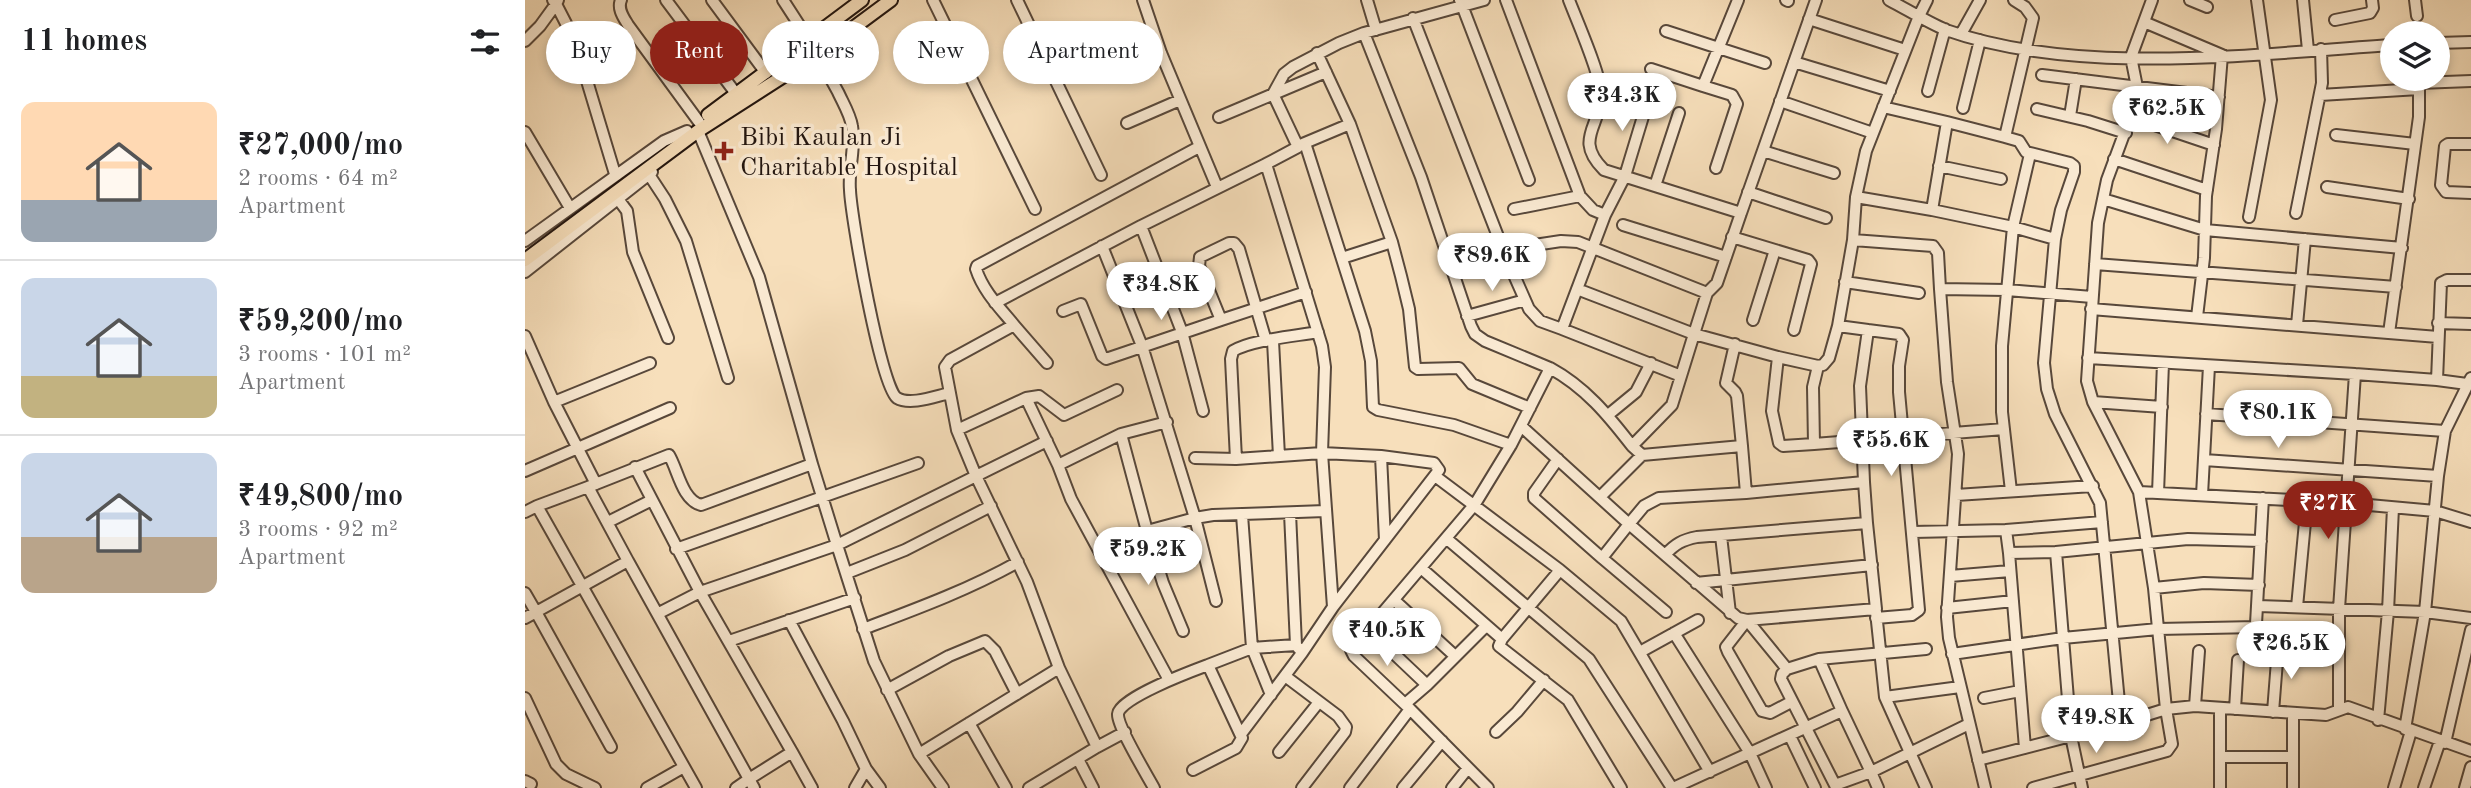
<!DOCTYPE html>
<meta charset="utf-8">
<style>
body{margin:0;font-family:"Old Standard TT",serif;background:#f6f6f6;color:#202124;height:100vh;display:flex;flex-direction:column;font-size:26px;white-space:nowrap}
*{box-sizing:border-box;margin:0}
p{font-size:23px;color:#757577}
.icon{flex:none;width:38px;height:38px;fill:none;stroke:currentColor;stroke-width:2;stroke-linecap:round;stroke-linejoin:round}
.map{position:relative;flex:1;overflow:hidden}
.panel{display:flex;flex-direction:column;background:#fff;width:525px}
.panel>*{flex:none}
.top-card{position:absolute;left:21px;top:21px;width:665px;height:63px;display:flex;gap:14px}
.fabs{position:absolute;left:1855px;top:21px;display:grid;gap:14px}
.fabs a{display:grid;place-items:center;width:70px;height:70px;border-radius:50%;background:#fff;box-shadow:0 4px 10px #0003;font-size:35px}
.price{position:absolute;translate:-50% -60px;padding:0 16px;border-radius:24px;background:#fff;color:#222;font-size:23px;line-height:46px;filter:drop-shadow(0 2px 4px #0008)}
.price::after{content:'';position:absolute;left:50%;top:42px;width:21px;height:16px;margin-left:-10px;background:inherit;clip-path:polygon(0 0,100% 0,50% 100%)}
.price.selected{background:#8f2418;color:#fff}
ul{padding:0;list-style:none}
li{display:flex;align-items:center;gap:21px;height:175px;padding:0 21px}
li+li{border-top:2px solid #e0e0e0}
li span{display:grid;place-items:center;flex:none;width:196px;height:140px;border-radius:14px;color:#555}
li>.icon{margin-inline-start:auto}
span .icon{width:84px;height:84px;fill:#fffc;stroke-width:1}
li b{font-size:30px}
h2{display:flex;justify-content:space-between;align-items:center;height:84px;padding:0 21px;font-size:30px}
.pill{padding:0 24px;border-radius:32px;background:#fff;box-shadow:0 4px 10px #0003;font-size:24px;line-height:63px}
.pill.selected{background:#8f2418;color:#fff}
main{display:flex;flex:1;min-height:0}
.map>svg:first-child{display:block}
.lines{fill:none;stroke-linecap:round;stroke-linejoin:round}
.minor-casing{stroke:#58483b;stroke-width:14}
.major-casing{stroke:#231610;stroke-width:16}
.minor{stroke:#faead3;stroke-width:10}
.major{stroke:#f7dfbb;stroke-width:12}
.poi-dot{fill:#8f2418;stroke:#faead3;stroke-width:2.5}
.labels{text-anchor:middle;stroke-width:7;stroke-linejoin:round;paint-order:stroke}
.poi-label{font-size:26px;fill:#231610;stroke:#faead3;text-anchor:start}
</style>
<main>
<section class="panel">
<h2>11 homes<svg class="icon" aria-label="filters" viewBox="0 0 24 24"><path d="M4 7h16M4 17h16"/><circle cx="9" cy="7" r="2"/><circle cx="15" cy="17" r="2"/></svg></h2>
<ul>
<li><span style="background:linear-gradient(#ffd9b3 70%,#9aa5b1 0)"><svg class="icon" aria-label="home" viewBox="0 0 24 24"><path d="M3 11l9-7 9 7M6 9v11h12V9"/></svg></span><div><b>₹27,000/mo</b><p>2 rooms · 64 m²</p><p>Apartment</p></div></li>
<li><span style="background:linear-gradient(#c9d6e8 70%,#c2b280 0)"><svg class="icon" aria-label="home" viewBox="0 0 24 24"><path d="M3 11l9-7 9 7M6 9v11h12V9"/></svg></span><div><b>₹59,200/mo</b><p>3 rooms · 101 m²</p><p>Apartment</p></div></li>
<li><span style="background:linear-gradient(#c9d6e8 60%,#b9a48a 0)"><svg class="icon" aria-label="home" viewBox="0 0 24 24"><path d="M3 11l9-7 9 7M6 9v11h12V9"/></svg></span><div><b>₹49,800/mo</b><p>3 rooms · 92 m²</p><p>Apartment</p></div></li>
</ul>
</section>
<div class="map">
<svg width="1946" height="788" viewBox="0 0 1946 788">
<rect width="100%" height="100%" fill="#f7dfbb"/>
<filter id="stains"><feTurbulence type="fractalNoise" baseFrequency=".00286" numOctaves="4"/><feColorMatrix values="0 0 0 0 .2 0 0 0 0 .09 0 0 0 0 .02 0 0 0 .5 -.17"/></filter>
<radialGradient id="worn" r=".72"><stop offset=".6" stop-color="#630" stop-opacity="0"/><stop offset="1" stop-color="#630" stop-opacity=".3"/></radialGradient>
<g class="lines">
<g class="minor-casing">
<path id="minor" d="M33 0 31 4 50 41 90 174
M96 0C92 9 99 18 103 25L174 122
M141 0 212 95
M187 0 241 73
M258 0C278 30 296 60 313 92 318 103 325 114 327 126 331 147 323 169 325 190 326 217 356 388 372 398 385 406 411 396 425 393
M408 0 510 209
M492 0 576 175
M618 0 636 53 692 187
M842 0 851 30
M935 0 1004 180
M981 0 1055 196
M1044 0C1052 21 1076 75 1076 94 1076 127 1048 139 1079 170L1216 213 1291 0
M1261 0 1263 1
M1364 0C1383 10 1402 22 1421 30 1553 77 1729 54 1867 45
M1489 0 1500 7 1508 18 1480 137 1422 122 1407 210 1488 227 1530 239 1519 363 1522 389 1530 414 1575 503 1596 723 1641 709 1670 706 1801 715 1823 707 1946 751
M1665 0 1682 7
M1778 0 1783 50
M1890 0 1892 16
M888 18 981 257 1004 309 1015 321 1037 329
M1284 19 1380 50
M1810 20 1845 13 1848 8 1847 0
M1619 22 1697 55 1691 129 1681 196 1679 258 1672 317
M1141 31 1240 63
M839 33 896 177 946 326 950 334 960 341 1025 368 986 445 950 504 826 650 829 656 885 709 963 788
M1436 34 1455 0
M0 41 15 26 31 4 28 0
M1913 43 1946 42
M1269 62 1365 91
M1126 69 1178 86
M579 72 636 53
M1517 75 1694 97
M1894 83 1946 81
M1403 91 1420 29
M1795 95 1894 89
M1255 101 1348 133
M1358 107 1422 122
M1438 108 1455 40
M1512 109 1563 121 1601 133
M1545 116 1551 79
M694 117 801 72
M1606 117 1689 145
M602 123 655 100
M825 124 867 242 876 276 884 309 890 367 893 369 934 368 947 384 1005 408
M0 132 45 208
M1811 135 1890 144
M1480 137 1494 141 1501 152 1545 163 1549 166V172L1536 210 1530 239
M780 143 840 331 846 361 848 407 853 410 929 425 986 445
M1946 144H1923L1920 146 1916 185 1921 192 1946 193
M775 145 825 124 792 53
M1238 151 1309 173
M1589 159 1682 190
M1414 166 1476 179
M1191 168 1212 104 1207 95 1178 86 1213 0
M121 170 140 199 161 241 203 378
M1130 186 1154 113
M1802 187 1884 199
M1223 192 1301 218
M1331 197 1407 210
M93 199 102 211 108 252 143 338
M1578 199 1680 230 1877 248
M989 209 1055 196 1068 210 1080 215
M1216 213 1192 283 1182 293 1169 334 1253 357 1247 411 1254 443 1258 446 1289 444 1479 429
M1771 213 1797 83 1796 49
M1724 217 1746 100 1732 0
M1098 225 1201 257
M616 226 657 332 678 411
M1207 237 1283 260 1286 264 1269 330
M1328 240 1408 246 1413 253 1415 289
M0 241 139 141 162 131
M577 246 617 346 670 518 688 515 800 511
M1003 246 1036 241 1053 242 1182 293
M817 258 867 242
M1570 264 1871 287
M0 272 127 172
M1320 282 1394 293
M1052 289 1169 334 1156 376 1037 329 1080 215 1100 176 1123 100
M470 303 616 226 741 164
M1566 309 1913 337
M538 311 556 304 577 356 581 359 696 320
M942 316 1000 300
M1228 320 1250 250
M1913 323 1946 324
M489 325C475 308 458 291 451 269L452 266 674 147
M1772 325 1780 239
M1343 330 1374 334 1378 340 1374 366V392L1394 610 1387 615 1351 618
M793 332C771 336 725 340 708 351L706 359 711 459 797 453 856 456 909 463 914 470 808 607
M1864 333 1894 117V79
M0 336 29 402 71 484
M741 341 714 249 709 243H704L675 257 674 266 696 320 781 292
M748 341 754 456
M1210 344 1201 383 1210 392 1212 396 1217 446
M1253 357 1293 366
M1563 358 1830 374 1912 380 1942 384
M1025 368C1060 387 1083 415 1107 446L1147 405 1156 376
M1912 380 1916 283 1922 280H1946
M501 398 514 396 539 415 592 390
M29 402 125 363
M1568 402 1637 407
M1681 414 1920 431
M1083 415 1111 392 1126 363
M642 422 596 434 622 531 670 518 691 601
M996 426 1104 524 1119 506 1134 498 1221 493
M432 430 501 398 533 465 546 499 644 680
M1289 444 1288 387 1293 366 1298 365 1304 358 1313 326 1328 240 1331 197 1341 151 1394 16 1402 0
M1107 446 1117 455 1217 446 1221 493 1339 482 1335 386 1343 330 1313 326
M856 456 860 540
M670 458 711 459
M1033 459 1009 493V498L1077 558
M1679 460 1913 476
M533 465 596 434
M110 467 175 592 134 613
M0 471 145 408
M910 476 1035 570 1096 621 1185 772
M1486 491 1477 412V346L1488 227 1505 154
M1614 492 1822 503 1910 511 1946 522
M1633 493 1638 363
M1431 495 1568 486
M1677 495 1684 366
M1076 496 1117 455
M1738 498 1730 642 1735 647 1814 653
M12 506 63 487
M0 512 12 506 171 788
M765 513 771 645 774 649
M717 515 727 648 746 695
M83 522 127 500
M1481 530 1577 522
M622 531 638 583 658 631
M1388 532 1481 530 1484 553
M1196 536 1205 613
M922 539 1064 659 1147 788
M151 549 393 463
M1140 555 1213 618 1222 620 1351 609 1342 523
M103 561 224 779 211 788
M896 568 977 639
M1035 570 977 639 974 646 1043 700 1096 788
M322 573 380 550 466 506
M1425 576 1485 571
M1171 583 1347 565
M1629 588 1679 583 1734 585
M0 593 11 612 103 561 63 487 144 455C153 470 157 500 176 505L287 464 234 277 173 131
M869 600 930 656
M1733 606 1900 612 1946 618
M1772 607 1782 501
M1422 608 1488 601
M1141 612 1077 558 1104 524 1140 555C1150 544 1157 540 1172 537L1342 523 1339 482
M1351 612 1360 697 1435 687
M0 618 11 612 86 747
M264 620 318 721 341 769 355 788
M338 629C391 609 443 590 493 562
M843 629 902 685
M1149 633 1225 753 1241 788
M204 641 330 598
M1115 652 1173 620
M1427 654 1538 638 1633 629 1732 627
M1262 669 1257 674 1256 679 1310 785 1346 772 1317 711
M760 676 813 716 821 727 820 732 777 788
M362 690 424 656 460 641 470 651 492 694
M1360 697 1401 788
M0 698 31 764 41 774 70 788
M1459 698 1495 691
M1266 702 1245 713 1237 711 1203 652 1201 647 1222 620 1262 669 1294 659 1401 649
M880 704 902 685 961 626
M1670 706 1674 651
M1710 709 1713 660
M1814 709V609L1830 374
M1748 712 1753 648
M1853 720 1863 611 1868 508
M444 723 481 788
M1880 729 1900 612 1913 476 1920 431 1946 378
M971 732 992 712 1019 680
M716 734 777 653 808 607 797 453 800 367 797 346 741 164 773 147 748 94 759 74 768 67 814 43 839 33 959 0
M1265 736 1290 788
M1920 743 1946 630
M572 747 600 732
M1500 748 1484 553 1531 552
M267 752 287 788
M754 752 794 702
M394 754 534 668 502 582 451 476 522 441
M1695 757H1768
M553 759 568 788
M1453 760 1596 723
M668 770 711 748 717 738 683 665 727 648 771 645
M0 781 6 784
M122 788 159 767
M229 788 224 779 267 752 175 592 312 545 287 464
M330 788 341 769
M418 788 394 754 349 661 312 545 451 476 432 430 420 367 425 360 489 325 522 363
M504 788 572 747 534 668
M629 788C622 775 592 726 593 714 594 698 667 671 683 665
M825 788 885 709
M878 788 917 741
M927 788 943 768
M1148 788 1317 711 1294 659
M1353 788 1346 772 1444 724
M1460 788 1424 638 1422 617 1433 454 1422 382 1415 289 1482 290 1567 297
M1508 788 1642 751 1647 744 1641 709 1629 588 1614 492 1568 402 1562 381 1573 223 1582 180 1609 107 1612 87 1606 57 1627 0
M1557 788 1546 736 1531 552 1663 539 1736 541
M1695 788V708
M1768 788V714
M1869 788 1886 731
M1899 788 1915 741
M1940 788 1946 767"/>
</g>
<g class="major-casing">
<path id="major" d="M183 115 337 0
M0 260 173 131 293 54 366 0"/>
</g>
<use href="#minor" class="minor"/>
<use href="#major" class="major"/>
</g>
<path class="poi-dot" d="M195.5 140.5h7v7h7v7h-7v7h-7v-7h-7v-7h7z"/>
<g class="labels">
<g class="poi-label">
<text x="215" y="145">Bibi Kaulan Ji<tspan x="215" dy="30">Charitable Hospital</tspan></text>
</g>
</g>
<rect width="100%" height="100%" filter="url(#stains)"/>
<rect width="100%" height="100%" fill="url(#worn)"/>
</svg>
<div class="fabs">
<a><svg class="icon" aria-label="layers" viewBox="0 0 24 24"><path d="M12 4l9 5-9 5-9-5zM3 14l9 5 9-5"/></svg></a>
</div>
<b class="price" style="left:1097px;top:133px">₹34.3K</b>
<b class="price" style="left:1642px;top:146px">₹62.5K</b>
<b class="price" style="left:967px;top:293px">₹89.6K</b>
<b class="price" style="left:636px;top:322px">₹34.8K</b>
<b class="price" style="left:1753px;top:450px">₹80.1K</b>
<b class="price" style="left:1366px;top:478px">₹55.6K</b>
<b class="price selected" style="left:1803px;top:541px">₹27K</b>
<b class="price" style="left:623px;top:587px">₹59.2K</b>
<b class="price" style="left:862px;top:668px">₹40.5K</b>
<b class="price" style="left:1766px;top:681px">₹26.5K</b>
<b class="price" style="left:1571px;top:755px">₹49.8K</b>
<div class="top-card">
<a class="pill">Buy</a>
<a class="pill selected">Rent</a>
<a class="pill">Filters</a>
<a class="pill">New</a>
<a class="pill">Apartment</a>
</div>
</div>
</main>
